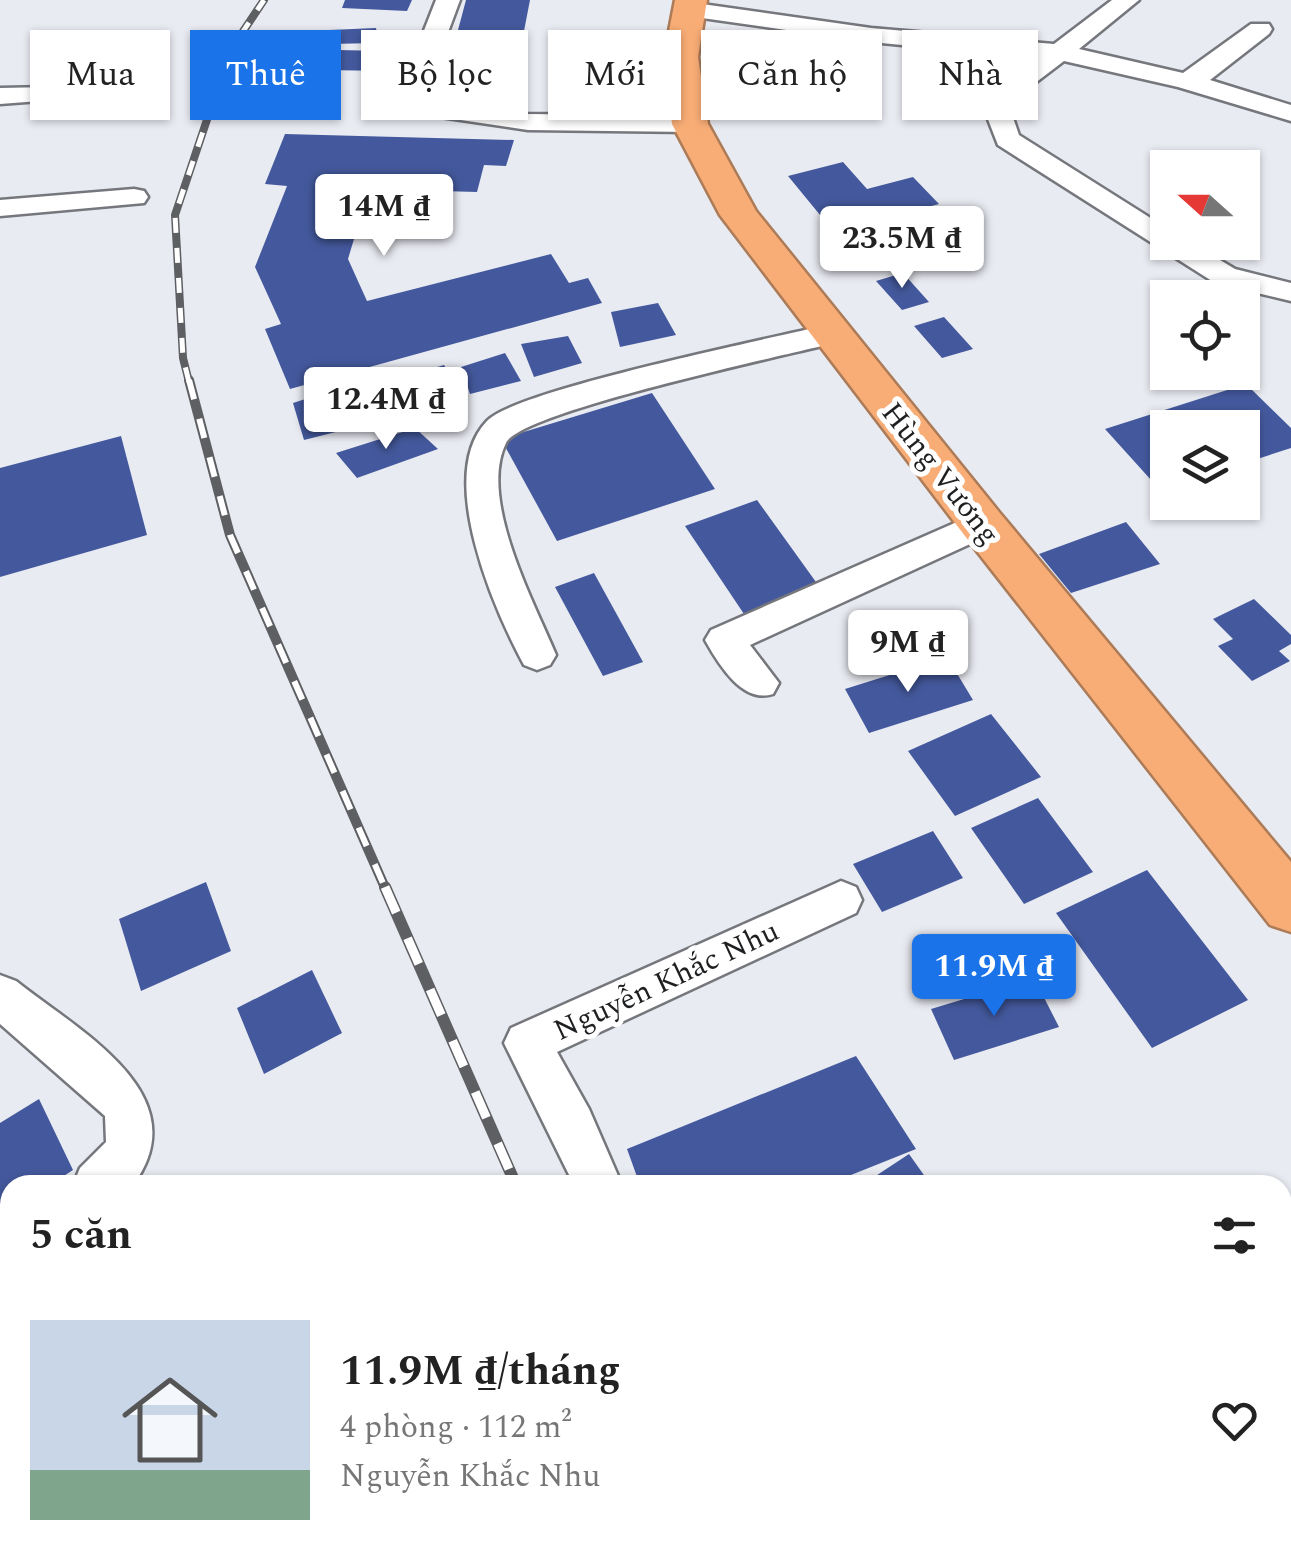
<!DOCTYPE html>
<html lang="vi">
<meta charset="utf-8">
<style>
body{margin:0;font-family:Spectral,serif;background:#f6f6f6;color:#222;height:100vh;display:flex;flex-direction:column;font-size:38px;white-space:nowrap}
*{box-sizing:border-box;margin:0}
p{font-size:32px;color:#767676}
.icon{flex:none;width:55px;height:55px;fill:none;stroke:currentColor;stroke-width:2;stroke-linecap:round;stroke-linejoin:round}
.map{position:relative;flex:1;overflow:hidden}
.drawer{position:absolute;left:0px;top:1175px;width:1292px;height:390px;display:flex;flex-direction:column;background:#fff;border-radius:30px 30px 0 0;box-shadow:0 2px 8px #0004}
.drawer>*{flex:none}
.top-card{position:absolute;left:30px;top:30px;width:1232px;height:90px;display:flex;gap:20px}
.needle{width:65px;rotate:291deg}
.tools{position:absolute;left:1150px;top:150px;display:grid;gap:20px}
.tools a{display:grid;place-items:center;width:110px;height:110px;border-radius:0px;background:#fff;box-shadow:0 2px 8px #0004;font-size:50px}
.price{position:absolute;translate:-50% -85px;padding:0 22px;border-radius:10px;background:#fff;color:#222;font-size:32px;line-height:65px;filter:drop-shadow(0 2px 5px #0008)}
.price::after{content:'';position:absolute;left:50%;top:60px;width:30px;height:22px;margin-left:-15px;background:inherit;clip-path:polygon(0 0,100% 0,50% 100%)}
.price.current{background:#1a73e8;color:#fff}
ul{padding:0;list-style:none}
li{display:flex;align-items:center;gap:30px;height:250px;padding:0 30px}
li span{display:grid;place-items:center;flex:none;width:280px;height:200px;border-radius:0px;color:#555}
li>.icon{margin-inline-start:auto}
span .icon{width:120px;height:120px;fill:#fffc;stroke-width:1}
li b{font-size:42px}
h2{display:flex;justify-content:space-between;align-items:center;height:120px;padding:0 30px;font-size:42px}
.pill{padding:0 35px;border-radius:0px;background:#fff;box-shadow:0 2px 8px #0004;font-size:35px;line-height:90px}
.pill.current{background:#1a73e8;color:#fff}
.map>svg:first-child{display:block}
.building{fill:#44599d}
.lines{fill:none;stroke-linecap:round;stroke-linejoin:round}
.minor-casing{stroke:#75777d;stroke-width:5}
.highway-casing{stroke:#ac7b58;stroke-width:5}
.minor{fill:#fff;fill-rule:evenodd}
.highway{fill:#f9ad76;fill-rule:evenodd}
.rail-far2-casing{stroke:#5e5f63;stroke-width:8}
.rail-far1-casing{stroke:#5e5f63;stroke-width:10}
.rail-casing{stroke:#5e5f63;stroke-width:12}
.rail-far2{stroke:#fff;stroke-width:5;stroke-dasharray:15;stroke-linecap:butt}
.rail-far1{stroke:#fff;stroke-width:6;stroke-dasharray:20;stroke-linecap:butt}
.rail{stroke:#fff;stroke-width:9;stroke-dasharray:28;stroke-linecap:butt}
.labels{text-anchor:middle;stroke-width:10;stroke-linejoin:round;paint-order:stroke}
.street-label{font-size:30px;fill:#1e1f21;stroke:#fff}
</style>
<div class="map">
<svg width="1291" height="1565" viewBox="0 0 1291 1565">
<rect width="100%" height="100%" fill="#e9ebf2"/>
<path class="building" d="M345 0H412L407 11 342 8Z
M466 0H530L524 31 458 30Z
M376 28 379 43 328 44 329 30Z
M338 50 385 51V71L326 70Z
M285 134 514 140 506 166 484 165 477 192 369 189 348 259 367 301 551 254 569 283 588 278 602 303 290 389 265 329 281 324 255 267 287 186 265 184Z
M843 162 867 189 913 177 939 204 834 232 788 176Z
M903 273 929 302 902 310 876 281Z
M658 303 676 335 620 347 611 312Z
M944 317 973 349 942 358 914 326Z
M568 336 582 363 534 377 521 344Z
M505 353 521 381 470 394 461 367Z
M444 365 460 393 414 407 398 379Z
M380 375 395 417 304 440 293 403Z
M1246 384 1291 428V448L1242 464V428H1168V489L1161 491 1105 429Z
M652 393 715 489 557 541 501 439Z
M415 428 438 449 357 478 336 453Z
M121 436 147 535 0 577V468Z
M757 500 821 589 746 617 685 526Z
M1126 522 1160 564 1071 593 1039 554Z
M594 573 643 662 603 676 555 587Z
M1254 599 1291 635V644L1279 651 1290 661 1252 681 1218 646 1233 639 1213 619Z
M947 657 973 700 869 733 845 689Z
M991 714 1041 777 955 816 908 751Z
M1038 798 1093 872 1024 904 971 828Z
M933 831 963 878 882 912 853 864Z
M1147 870 1248 1000 1152 1048 1056 913Z
M206 882 231 951 141 991 119 919Z
M312 970 342 1033 264 1074 237 1008Z
M1034 978 1059 1027 954 1060 931 1009Z
M856 1056 916 1149 826 1185H640L627 1149Z
M39 1099 73 1170 50 1185H10V1211L0 1217V1123Z
M909 1154 931 1185H862Z
M311 1555H405L409 1565H297Z"/>
<g class="lines">
<g class="minor-casing">
<path id="minor" d="M436 0H460L425 94 430 100 528 114 690 116 703 124 690 132 528 130 413 113 399 94Z
M1112 0H1139L1079 49 1183 73 1251 24H1269L1272 29 1269 34 1210 80 1291 105V121L1178 87 1064 61 1018 96 1010 109 1019 135 1168 229V242H1190L1235 269 1291 283V301L1215 283 998 145 984 109 1000 86 1037 58 871 42 688 16 676 9 688 2 871 28 1054 44Z
M85 63 98 71 66 99 0 104V88L50 87 76 66Z
M134 189 144 191 148 197 144 203 0 216V200Z
M831 324 842 327 846 334 842 341C793 354 521 411 506 443 478 499 534 602 556 655L550 665 537 670 524 665C494 609 435 475 487 421 515 390 774 338 831 324Z
M982 511 994 515 999 524 994 533 750 645 779 683 773 694C743 704 719 665 705 640L711 630Z
M841 881 856 887 862 900 856 913 557 1052 589 1109 622 1185H574L504 1043 511 1028Z
M0 975 16 981C77 1030 200 1094 133 1185H73L80 1168 106 1142 105 1116 0 1024Z
M10 1217V1270L0 1274V1221Z
M508 1555H564L567 1565H511Z
M734 1555H790L794 1565H738Z"/>
</g>
<g class="highway-casing">
<path id="highway" d="M675 0H707L698 57 708 124 756 211 999 512 1291 862V932L1270 925 965 536 720 215 672 124 664 57Z"/>
</g>
<use href="#minor" class="minor"/>
<use href="#highway" class="highway"/>
<g class="rail-far2-casing">
<path id="rail-far2" d="M189 382 183 358 175 215 230 51 264 0"/>
</g>
<g class="rail-far1-casing">
<path id="rail-far1" d="M189 380 230 535 386 890"/>
</g>
<g class="rail-casing">
<path id="rail" d="M385 887 516 1185
M671 1555 675 1565"/>
</g>
<use href="#rail-far2" class="rail-far2"/>
<use href="#rail-far1" class="rail-far1"/>
<use href="#rail" class="rail"/>
</g>
<g class="labels">
<g class="street-label">
<text transform="translate(941 473) rotate(52)" y="10">Hùng Vương</text>
<text transform="translate(666 980) rotate(-25)" y="10">Nguyễn Khắc Nhu</text>
</g>
</g>
</svg>
<div class="tools">
<a><svg class="needle" viewBox="-14 -14 28 28"><path d="M0-13l5 13h-10z" fill="#e53935"/><path d="M0 13l5-13h-10z" fill="#767676"/></svg></a>
<a><svg class="icon" aria-label="locate" viewBox="0 0 24 24"><circle cx="12" cy="12" r="6"/><path d="M12 2v4M12 18v4M2 12h4M18 12h4"/></svg></a>
<a><svg class="icon" aria-label="layers" viewBox="0 0 24 24"><path d="M12 4l9 5-9 5-9-5zM3 14l9 5 9-5"/></svg></a>
</div>
<b class="price" style="left:384px;top:259px">14M ₫</b>
<b class="price" style="left:902px;top:291px">23.5M ₫</b>
<b class="price" style="left:386px;top:452px">12.4M ₫</b>
<b class="price" style="left:908px;top:695px">9M ₫</b>
<b class="price current" style="left:994px;top:1019px">11.9M ₫</b>
<div class="top-card">
<a class="pill">Mua</a>
<a class="pill current">Thuê</a>
<a class="pill">Bộ lọc</a>
<a class="pill">Mới</a>
<a class="pill">Căn hộ</a>
<a class="pill">Nhà</a>
</div>
<section class="drawer">
<h2>5 căn<svg class="icon" aria-label="filters" viewBox="0 0 24 24"><path d="M4 7h16M4 17h16"/><circle cx="9" cy="7" r="2"/><circle cx="15" cy="17" r="2"/></svg></h2>
<ul>
<li><span style="background:linear-gradient(#c9d6e8 75%,#7fa58c 0)"><svg class="icon" aria-label="home" viewBox="0 0 24 24"><path d="M3 11l9-7 9 7M6 9v11h12V9"/></svg></span><div><b>11.9M ₫/tháng</b><p>4 phòng · 112 m²</p><p>Nguyễn Khắc Nhu</p></div><svg class="icon" aria-label="heart" viewBox="0 0 24 24"><path d="M12 20l-8-8c-3-5 5-10 8-4 3-6 11-1 8 4z"/></svg></li>
</ul>
</section>
</div>
